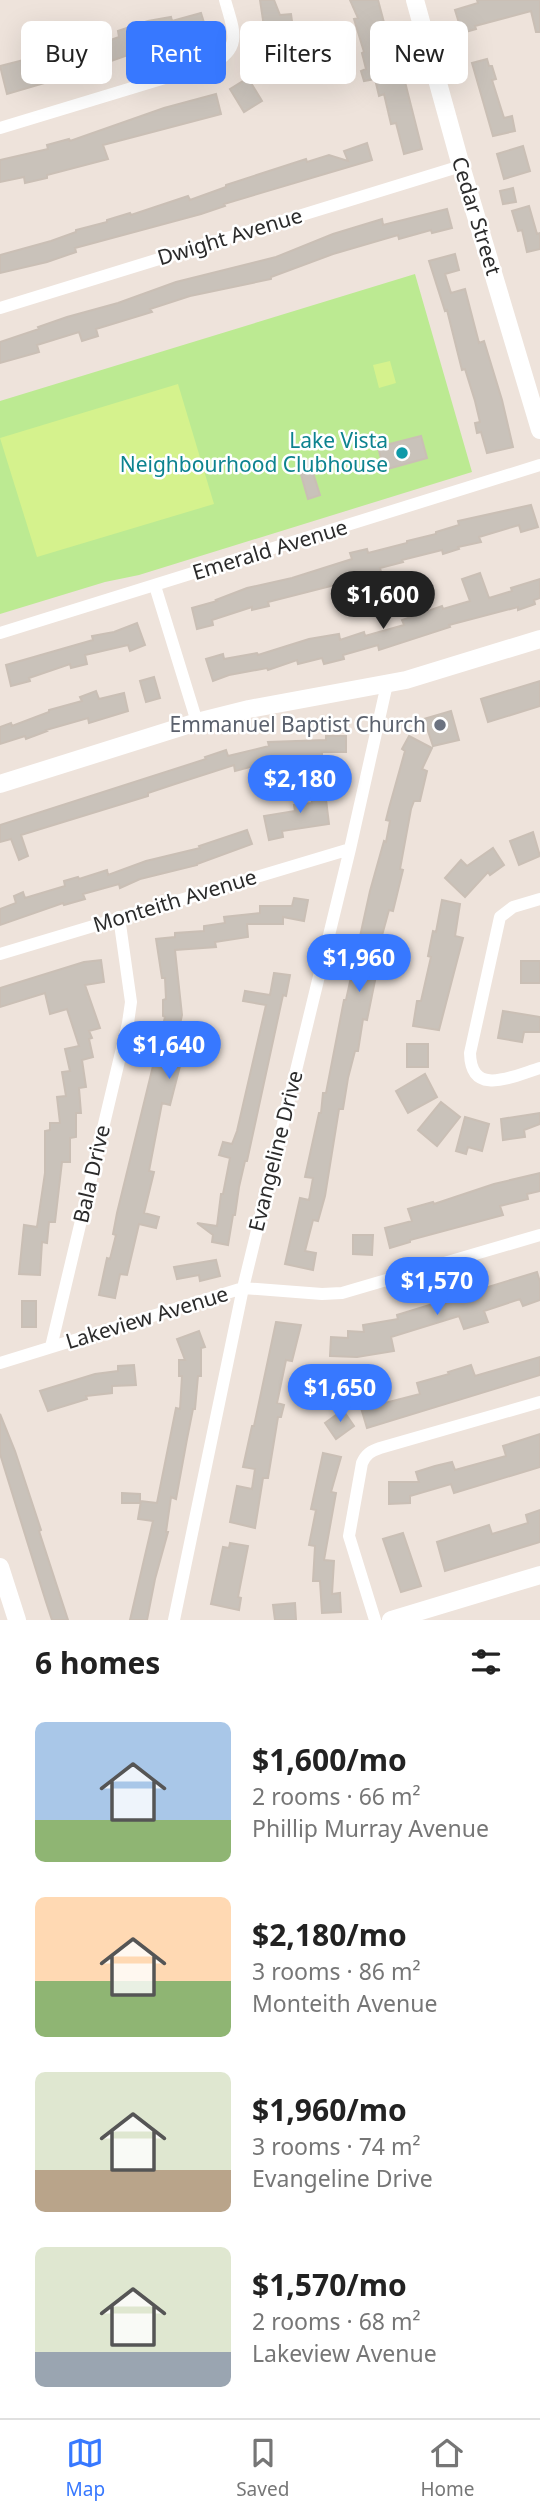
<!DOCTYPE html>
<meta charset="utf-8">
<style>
body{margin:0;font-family:"Noto Sans",sans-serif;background:#f6f6f6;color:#222;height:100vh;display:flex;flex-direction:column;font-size:26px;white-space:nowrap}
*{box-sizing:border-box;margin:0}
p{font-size:23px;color:#767676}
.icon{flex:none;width:38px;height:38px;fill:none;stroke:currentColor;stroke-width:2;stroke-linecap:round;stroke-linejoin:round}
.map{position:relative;height:1620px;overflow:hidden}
.panel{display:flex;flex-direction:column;background:#fff;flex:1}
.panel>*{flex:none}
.guide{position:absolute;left:21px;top:21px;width:499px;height:63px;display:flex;gap:14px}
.price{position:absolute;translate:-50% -60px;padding:0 16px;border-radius:24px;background:#3778ff;color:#fff;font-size:23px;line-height:46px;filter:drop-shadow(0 2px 4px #0008)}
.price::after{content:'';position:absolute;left:50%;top:42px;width:21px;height:16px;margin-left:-10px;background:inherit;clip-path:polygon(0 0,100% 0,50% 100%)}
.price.on{background:#222;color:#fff}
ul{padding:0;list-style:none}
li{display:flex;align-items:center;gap:21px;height:175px;padding:0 35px}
li span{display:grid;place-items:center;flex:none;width:196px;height:140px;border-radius:10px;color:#555}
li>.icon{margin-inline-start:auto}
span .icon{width:84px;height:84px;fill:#fffc;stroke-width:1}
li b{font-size:30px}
h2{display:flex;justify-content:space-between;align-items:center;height:84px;padding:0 35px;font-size:30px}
.tag{padding:0 24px;border-radius:10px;background:#fff;box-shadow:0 7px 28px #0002;font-size:24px;line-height:63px}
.tag.on{background:#3778ff;color:#fff}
.menu{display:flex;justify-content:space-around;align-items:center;height:98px;border-top:2px solid #e0e0e0;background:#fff;font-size:19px;color:#767676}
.menu a{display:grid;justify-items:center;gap:4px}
.menu .on{color:#3778ff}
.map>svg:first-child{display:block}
.green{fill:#bcea92}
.pitch{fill:#d5f28d}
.building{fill:#c9c2ba;stroke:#cabfb5;stroke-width:2}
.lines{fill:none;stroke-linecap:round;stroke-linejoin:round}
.street{stroke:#fff;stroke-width:12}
.secondary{stroke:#fff;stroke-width:18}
.culture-dot{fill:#0f9aa8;stroke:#fff;stroke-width:2.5}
.worship-dot{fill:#6b7280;stroke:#fff;stroke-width:2.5}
.labels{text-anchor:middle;stroke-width:5;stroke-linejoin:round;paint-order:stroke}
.street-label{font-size:21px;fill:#2b2b2b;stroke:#fff}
.culture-label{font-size:21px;fill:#0d838f;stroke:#fff;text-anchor:end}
.worship-label{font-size:21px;fill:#5b616d;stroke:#fff;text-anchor:end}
</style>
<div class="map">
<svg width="540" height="1620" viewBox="0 0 540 1620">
<rect width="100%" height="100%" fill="#eee3db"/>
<path class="green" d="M415 274 472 472 139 575 105 582 0 614V401Z"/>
<path class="pitch" d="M390 361 396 383 379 388 373 365Z
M178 384 214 504 37 557 0 438Z"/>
<path class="building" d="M260 0H274L280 15 291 14 295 43 263 48 266 40Z
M350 0H378L390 45 392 44 403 74 422 149 404 154 396 123 391 124 384 94 379 96 375 79 364 81 361 71 366 69 362 53 364 52 354 19 358 18Z
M477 0H540V32H536L531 11 475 26 476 29 462 33 455 10 478 3Z
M201 13 207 32 175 41 176 43 147 49 148 51 125 56 97 66 96 64 58 77V79L7 94 0 66 51 53 53 61 119 37 118 31 148 21 171 17 172 21Z
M262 49 287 61 278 81 252 69Z
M487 59 489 66H492L496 79 492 80 504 118 512 116 515 131 493 136 472 63Z
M248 78 262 101 244 112 230 89Z
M216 94 221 114 103 145 108 159 47 175V178L25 183 24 177 0 182V160L48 149 47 145 69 139 70 141 164 108Z
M367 143 372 160 224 204 225 206 201 214 75 248 76 252 47 262 0 273V255L51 241 76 232V230L107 222V220L130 213 131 215 188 196 190 200 226 187V185L306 159 307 162 329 155 348 161 344 151Z
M523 146 530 171 504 179 497 154Z
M513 188 516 202 503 204 500 191Z
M529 206 537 234 540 233V249L527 252 522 230 518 231 512 211Z
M447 209 452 228 432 233 431 230 399 239 398 235 333 254 271 277V279L190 296 150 309 152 312 96 329 98 336 82 341 79 332 37 345 39 352 0 363V342L39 329 38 327 67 317 118 303 176 282 276 257 333 234 382 219 383 225Z
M455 254 459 270 445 274 451 293 465 289 479 343 484 341 502 400 513 447 487 453 481 432 477 433 475 423 480 422 475 401 465 369 462 370 447 310 445 311 429 261Z
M421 436 427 458 384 470 378 447Z
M309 460 320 495 308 499 298 464Z
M531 505 538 527 521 532 519 525 479 537 481 542 458 547 459 549 443 554 442 550 402 560 403 562 380 568 385 588 375 591 370 576 268 602 269 606 252 610V607L212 620 213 625 197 629 192 608 217 601 216 600 247 588 292 578 352 559 350 553 367 549 368 553 407 543V541L436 534V532L459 525 458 521Z
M480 573 489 598 512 591 511 588 540 579V598L534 600 535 604 518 610V607L449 625 450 627 379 650 378 645 343 655 344 659 324 664 322 658 298 664 297 660 268 670 267 668 229 675 213 681 206 659 223 654 224 659 257 653 258 655 309 639 339 634 340 640 364 632 365 636 404 625 402 620 442 606 443 609 470 601 462 579Z
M137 623 145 645 130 651 128 645 85 655 87 664 71 668 70 664 29 678 30 681 11 686 6 665 93 640 92 636 114 632Z
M154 677 160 698 146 702 140 681Z
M540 681V706L488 722 481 699Z
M96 691 99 699 124 693 128 711 89 723 88 718 46 730 47 731 26 739 25 736 0 744V727L11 723 12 726 49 712V710L82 701 80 697Z
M451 711 459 740 433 746 424 719Z
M326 736H346V752H322V757L300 756 261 760 262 764 235 771 234 765 175 784 148 793V796L21 835 28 856 19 860 11 839 0 842V825L206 759 205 757 226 750 228 756 269 746 268 742 326 740Z
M409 736 432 748 422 769 427 771 420 801H414L411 809 400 869 403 870 393 911 389 910 378 950 381 951 367 1020 363 1019 358 1051H355L348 1078 343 1109H339L325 1196 318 1221 313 1220 305 1251 316 1253 313 1270 285 1264 300 1198 309 1200 313 1178 305 1177 319 1113H321L323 1093H326L344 1000H346L370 891 384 841 386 842 390 821 386 820 389 808 405 751 402 749Z
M324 783 329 824 282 831 283 837 269 840 264 816 295 811 294 805 312 803 311 785Z
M247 830 252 844 197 864V865L140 879 120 888 119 884 83 894 85 899 64 905 63 903 0 925V909L16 903 14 896 23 892 25 898 65 886 64 881 78 877 79 879 107 870 108 875 146 861 200 848 199 846Z
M533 832 540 856 519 865 510 841Z
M493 848 504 865 490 875 488 872 465 897 445 878 461 860 467 866Z
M294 898 308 900 304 921 283 917V924H247L248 937 215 942 216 947 175 950 182 1015 172 1061 181 1062 170 1105 162 1103 149 1171 154 1172 144 1213 159 1217 156 1228 139 1224 127 1275 120 1274 115 1298 99 1295 107 1258 110 1259 116 1235 113 1234 117 1213 165 1017 163 1016V1000L166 999 165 978H162L156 939 175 937V933L204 931V926L225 923 224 917 260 913V906H292Z
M442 900 460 904 455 936 463 938 439 1030 413 1026 417 1001H421L431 957 428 956 433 931 436 932Z
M101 960 104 982 85 985 100 1028 89 1031 92 1038 89 1039 93 1057 82 1060 86 1087 79 1088 81 1113H76V1137L70 1138V1162H62L55 1222H49L47 1243 42 1242 40 1275 19 1274 24 1225 37 1227 45 1173V1131L50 1130V1123H60L57 1097 66 1096 62 1072 70 1071 65 1049 79 1046 67 1009 50 1014 45 993 0 1007V988L84 962Z
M521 961H540V983H521Z
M274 973 290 975 286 996 283 995 247 1161H245L239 1187 235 1215H233L228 1245 212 1242 213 1235 197 1223 217 1226 221 1194H223L230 1158 219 1155 223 1142 232 1144 237 1131 266 1005 243 1001 245 991 270 995Z
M503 1011 540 1017V1032H524L522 1042 498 1038Z
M407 1044H428V1067H407Z
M425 1074 437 1097 408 1113 396 1091Z
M441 1102 460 1117 437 1146 418 1130Z
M540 1113V1124L524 1130 525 1137 503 1140 501 1119Z
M465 1117 489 1124 482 1151 468 1147 466 1154 456 1151Z
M540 1173V1191L527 1194 528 1199 500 1206 503 1215 410 1240V1242L390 1248 385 1228 412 1221 408 1209 433 1202 434 1204 494 1184Z
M353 1235H373L372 1255 353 1254Z
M216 1260 220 1276 200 1281 199 1275 177 1279 174 1267Z
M537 1272 540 1282V1300L523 1306 520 1299 484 1311 488 1322 464 1329 459 1316 391 1337 394 1351 357 1357 330 1356 331 1337 348 1338V1331L364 1332 363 1325 398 1319 397 1315Z
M22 1301H36V1327H22Z
M276 1322 301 1325 292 1361 286 1360 277 1403 284 1405 281 1417H278L268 1478H263L255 1528 230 1522 237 1486 252 1489 255 1469 243 1467 252 1426H254Z
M199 1331 205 1347 201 1348V1376H198L195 1409H193L187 1439 176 1499 171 1497 166 1532H168L155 1579 147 1620H130L153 1521 138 1519 141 1501 157 1503 176 1408 180 1409 182 1376H179V1360H185L177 1339Z
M540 1357V1375L367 1428 359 1401 383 1394 385 1403 420 1394 417 1383 449 1374 448 1372 471 1365 475 1376Z
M134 1365 136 1385 112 1386V1393L86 1396 87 1399 48 1411 40 1391 95 1374 118 1371V1366Z
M343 1410 354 1426 336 1439 325 1423Z
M0 1414 15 1451 41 1530 39 1531 68 1620H52L46 1602 0 1454Z
M540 1434V1467L454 1493 451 1484 410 1496V1503L389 1504V1482H419L416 1472 435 1466 452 1462 455 1470 506 1456 503 1446Z
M323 1453 341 1457 331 1492 336 1493 324 1560 334 1561 332 1594 340 1593 341 1612 322 1613 320 1581H313L315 1546 309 1545 316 1510 311 1509Z
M122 1493 140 1494V1503H122Z
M540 1510V1542L445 1571 437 1542 489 1525 492 1534 528 1523 526 1515Z
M403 1533 421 1586 401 1592 383 1539Z
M230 1543 248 1546 238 1597 241 1598 239 1610 211 1604 223 1547 229 1548Z
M295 1603 296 1620H275L273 1605Z"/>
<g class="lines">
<path class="street" d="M0 128 211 64C244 48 233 29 225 0
M0 308 461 166
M155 586 197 722
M0 633 540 465
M540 899 513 907 500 917 470 1053C471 1098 513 1076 540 1068
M0 954 350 849
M51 1347 128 1023 131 1002 119 917
M0 1363 243 1288 322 1294 342 1293 540 1235
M174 1620 243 1288 350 849 387 684
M375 1620 349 1536 362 1463C366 1454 371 1451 380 1448L540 1402"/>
<path class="secondary" d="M415 0 461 166 540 430
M0 784 197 722 249 709 406 680 540 639
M0 1567 17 1620
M391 1620 540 1575"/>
</g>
<circle class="culture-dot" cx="402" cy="453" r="7"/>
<circle class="worship-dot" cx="440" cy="725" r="7"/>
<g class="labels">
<g class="street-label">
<text transform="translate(476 216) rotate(73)" y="7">Cedar Street</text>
<text transform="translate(230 237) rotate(-17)" y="7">Dwight Avenue</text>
<text transform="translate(270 550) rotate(-17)" y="7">Emerald Avenue</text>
<text transform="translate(175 901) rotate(-17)" y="7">Monteith Avenue</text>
<text transform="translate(276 1151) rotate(-76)" y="7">Evangeline Drive</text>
<text transform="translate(92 1174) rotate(-77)" y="7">Bala Drive</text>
<text transform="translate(147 1318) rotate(-17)" y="7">Lakeview Avenue</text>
</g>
<g class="culture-label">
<text x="388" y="448">Lake Vista<tspan x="388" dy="24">Neighbourhood Clubhouse</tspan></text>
</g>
<g class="worship-label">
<text x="426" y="732">Emmanuel Baptist Church</text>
</g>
</g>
</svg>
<b class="price on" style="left:383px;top:631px">$1,600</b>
<b class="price" style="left:300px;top:815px">$2,180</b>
<b class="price" style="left:359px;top:994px">$1,960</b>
<b class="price" style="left:169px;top:1081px">$1,640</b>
<b class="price" style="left:437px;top:1317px">$1,570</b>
<b class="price" style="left:340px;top:1424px">$1,650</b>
<div class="guide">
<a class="tag">Buy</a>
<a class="tag on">Rent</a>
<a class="tag">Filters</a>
<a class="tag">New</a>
</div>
</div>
<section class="panel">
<h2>6 homes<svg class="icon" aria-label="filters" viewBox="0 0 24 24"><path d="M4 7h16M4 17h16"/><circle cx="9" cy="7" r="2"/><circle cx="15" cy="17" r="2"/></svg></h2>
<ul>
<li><span style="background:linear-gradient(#a9c7e8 70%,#8fb573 0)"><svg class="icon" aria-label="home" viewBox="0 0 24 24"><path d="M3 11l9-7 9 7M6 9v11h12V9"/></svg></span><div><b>$1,600/mo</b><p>2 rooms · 66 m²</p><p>Phillip Murray Avenue</p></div></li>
<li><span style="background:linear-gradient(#ffd9b3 60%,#8fb573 0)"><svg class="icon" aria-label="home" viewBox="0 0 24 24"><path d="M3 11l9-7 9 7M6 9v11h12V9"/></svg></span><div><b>$2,180/mo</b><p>3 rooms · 86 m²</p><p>Monteith Avenue</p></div></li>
<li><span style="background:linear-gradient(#dfe7d0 70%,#b9a48a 0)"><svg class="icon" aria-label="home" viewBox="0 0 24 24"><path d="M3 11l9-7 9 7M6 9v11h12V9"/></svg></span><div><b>$1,960/mo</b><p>3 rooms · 74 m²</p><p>Evangeline Drive</p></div></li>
<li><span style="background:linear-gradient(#dfe7d0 75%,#9aa5b1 0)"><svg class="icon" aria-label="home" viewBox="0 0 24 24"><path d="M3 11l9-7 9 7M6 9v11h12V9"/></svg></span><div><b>$1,570/mo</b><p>2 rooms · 68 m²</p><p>Lakeview Avenue</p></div></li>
</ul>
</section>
<nav class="menu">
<a class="on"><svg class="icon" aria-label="map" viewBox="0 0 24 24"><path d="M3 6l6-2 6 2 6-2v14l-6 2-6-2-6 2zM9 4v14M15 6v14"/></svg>Map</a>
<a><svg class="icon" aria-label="saved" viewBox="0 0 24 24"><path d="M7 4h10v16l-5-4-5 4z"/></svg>Saved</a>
<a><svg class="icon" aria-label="home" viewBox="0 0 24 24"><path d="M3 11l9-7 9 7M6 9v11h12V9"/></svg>Home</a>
</nav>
